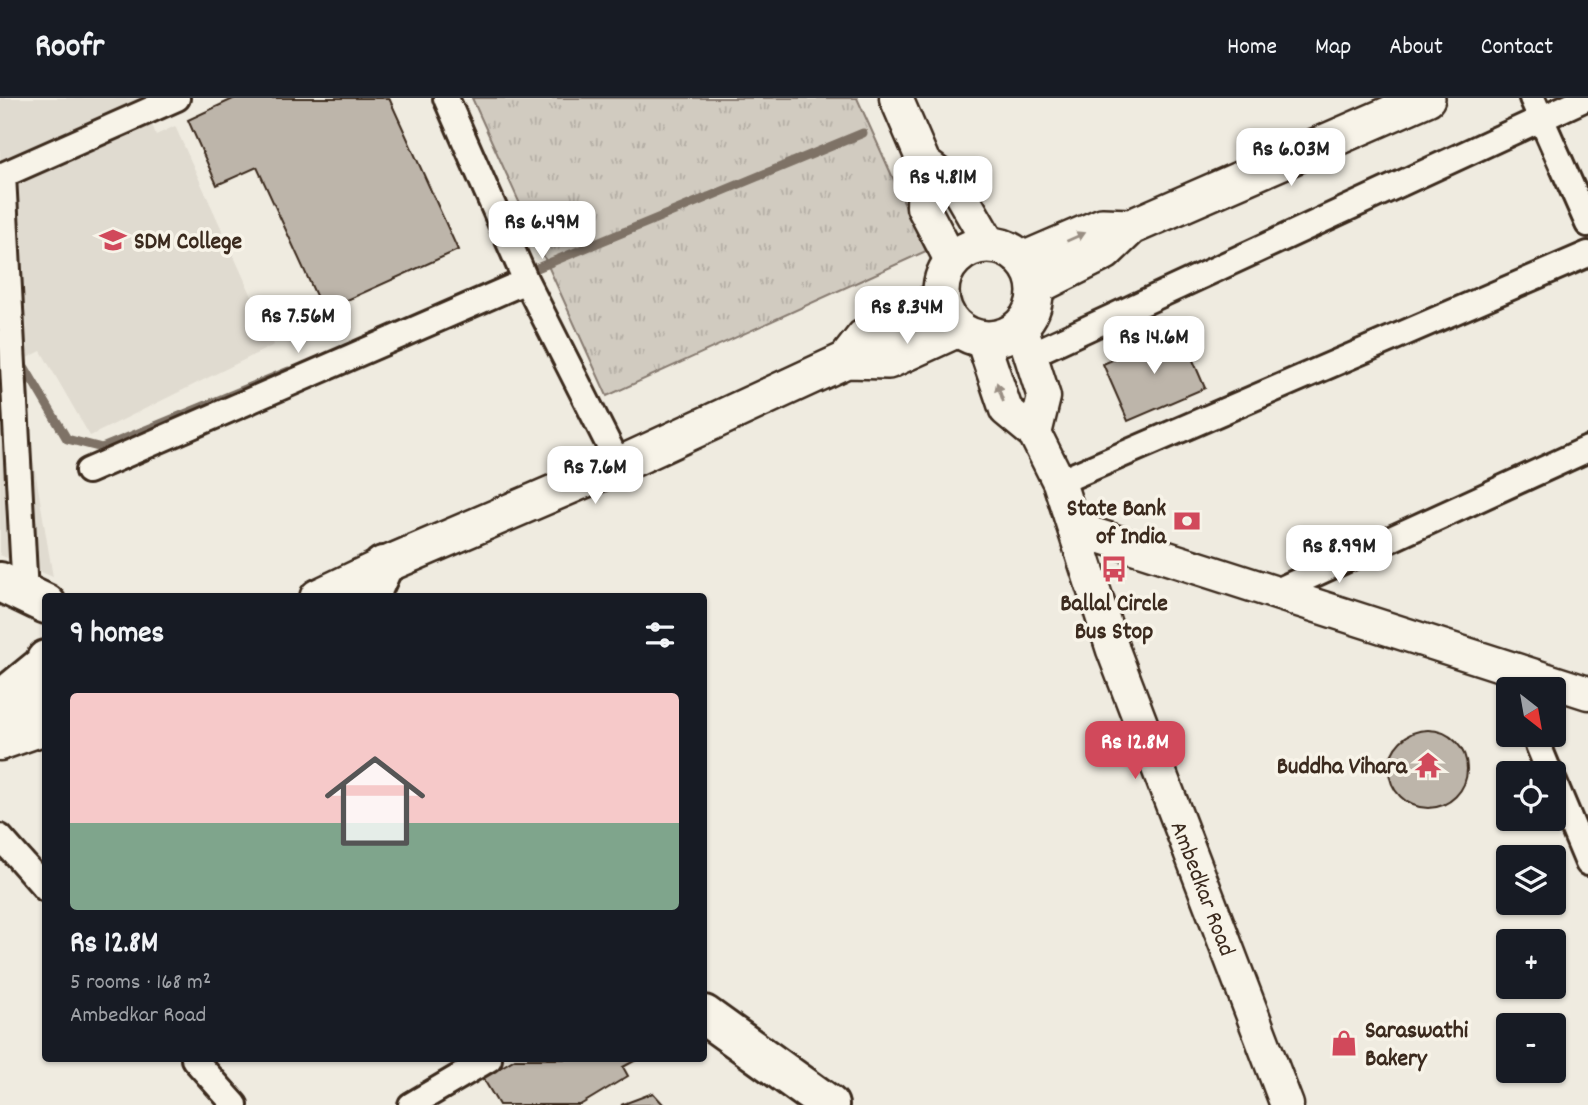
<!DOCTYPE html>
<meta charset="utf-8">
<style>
body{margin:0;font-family:Dekko,sans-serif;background:#20242c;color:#f1f3f6;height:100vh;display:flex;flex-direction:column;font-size:26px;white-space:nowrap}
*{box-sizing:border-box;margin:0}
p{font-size:23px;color:#9ea1a6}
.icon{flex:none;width:38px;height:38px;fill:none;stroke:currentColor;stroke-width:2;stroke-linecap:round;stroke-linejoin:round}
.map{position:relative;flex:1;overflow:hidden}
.drawer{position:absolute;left:42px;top:495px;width:665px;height:469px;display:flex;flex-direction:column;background:#171b24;border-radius:7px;box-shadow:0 2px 5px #0004}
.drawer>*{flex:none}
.needle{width:46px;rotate:149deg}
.controls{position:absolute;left:1496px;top:579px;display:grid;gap:14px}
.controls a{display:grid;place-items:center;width:70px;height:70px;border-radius:7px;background:#171b24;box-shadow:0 2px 5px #0004;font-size:35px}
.price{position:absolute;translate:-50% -60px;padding:0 16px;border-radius:14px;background:#fff;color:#222;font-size:23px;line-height:46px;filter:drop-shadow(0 2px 4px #0008)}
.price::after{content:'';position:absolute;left:50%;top:42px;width:21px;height:16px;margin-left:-10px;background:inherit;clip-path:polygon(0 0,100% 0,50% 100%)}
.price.current{background:#d1495b;color:#fff}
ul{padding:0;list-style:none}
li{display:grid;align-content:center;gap:14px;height:371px;padding:0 28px}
li span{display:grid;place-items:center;height:217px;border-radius:7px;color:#555}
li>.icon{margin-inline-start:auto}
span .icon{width:126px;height:126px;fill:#fffc;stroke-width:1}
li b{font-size:30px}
h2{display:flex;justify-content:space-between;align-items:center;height:84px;padding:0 28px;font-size:30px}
header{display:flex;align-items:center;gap:42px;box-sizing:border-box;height:98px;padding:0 35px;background:#171b24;border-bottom:2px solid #363941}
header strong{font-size:33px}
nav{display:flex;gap:38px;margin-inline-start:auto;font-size:24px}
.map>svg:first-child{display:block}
.built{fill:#e0dbd0}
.park{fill:url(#park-tufts);stroke:#867a6f;stroke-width:2}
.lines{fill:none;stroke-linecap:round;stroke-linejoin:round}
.stream{stroke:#7e7266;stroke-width:9}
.building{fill:#bdb5aa;stroke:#3b2a1e;stroke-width:2}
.minor-casing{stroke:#3b2a1e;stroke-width:30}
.tertiary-casing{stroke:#3b2a1e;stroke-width:37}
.secondary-casing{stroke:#3b2a1e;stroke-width:40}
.primary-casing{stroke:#3b2a1e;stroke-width:44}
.minor{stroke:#f7f3e8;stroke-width:24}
.tertiary{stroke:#f7f3e8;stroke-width:32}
.secondary{stroke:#f7f3e8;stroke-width:35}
.primary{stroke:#f7f3e8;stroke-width:38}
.oneway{fill:#998e83}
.labels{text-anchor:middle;stroke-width:7;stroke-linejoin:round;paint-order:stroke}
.poi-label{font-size:24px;font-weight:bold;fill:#3b2a1e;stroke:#f7f3e8;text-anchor:start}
.street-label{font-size:24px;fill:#3b2a1e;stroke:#f7f3e8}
</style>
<header>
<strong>Roofr</strong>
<nav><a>Home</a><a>Map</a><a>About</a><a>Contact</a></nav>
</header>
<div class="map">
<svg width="1588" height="1007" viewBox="0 0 1588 1007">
<defs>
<pattern id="park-tufts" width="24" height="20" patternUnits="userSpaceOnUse" patternTransform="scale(1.75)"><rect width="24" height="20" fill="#d1cbc0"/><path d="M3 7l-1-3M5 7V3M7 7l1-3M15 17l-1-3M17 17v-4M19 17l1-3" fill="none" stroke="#b4aea5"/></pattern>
</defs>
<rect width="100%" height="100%" fill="#efebe0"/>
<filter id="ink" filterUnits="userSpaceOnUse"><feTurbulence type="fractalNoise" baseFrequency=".0143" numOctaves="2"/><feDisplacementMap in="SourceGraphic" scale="14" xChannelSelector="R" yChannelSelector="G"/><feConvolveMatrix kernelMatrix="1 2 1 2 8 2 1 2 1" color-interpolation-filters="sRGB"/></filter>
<g filter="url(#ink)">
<path class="built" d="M0 0H142L156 37 175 28 274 247 90 338 41 253 17 265 53 479 0 457Z"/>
<path class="park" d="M472 0H857L926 153 607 298Z"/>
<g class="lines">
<path class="stream" d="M525 175 863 35
M21 263 67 341 102 350 289 273"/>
</g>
<path class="building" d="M235 0H389L458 152 323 213 257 69 217 87 188 22Z
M1180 232 1205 290 1128 323 1103 266Z
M1389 671a39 39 0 1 1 78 0a39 39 0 1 1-78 0Z
M515 961H638L623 969 628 978 580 1007H499L483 980Z
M653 995 664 1007H621Z"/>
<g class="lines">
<g class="minor-casing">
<path id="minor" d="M446 0 526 183 619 367
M1532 0 1588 126
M1030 257 1586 0
M88 373 526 183
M1059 384 1588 156
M1275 494 1588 351
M25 496 3 77 177 0
M1534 637 1550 676
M1554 684 1588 765
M0 739 46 791
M194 961 235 1007
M411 1007 489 961"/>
</g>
<g class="tertiary-casing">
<path id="tertiary" d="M896 0 924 65 923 109 952 164
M924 65 957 90 990 147
M1021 228 1044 299 1035 336
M982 241 1006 312 1035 336 1059 384 1113 552 1287 1007
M1074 430 1588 595
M0 616 46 599
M0 646 46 630"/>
</g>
<g class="secondary-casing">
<path id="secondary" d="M941 194a47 47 0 1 1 94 0a47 47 0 1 1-94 0Z
M1023 162 1102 128 1131 129
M1035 189 1105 154 1131 129 1427 0
M846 262 864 239 941 200
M318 499 383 468 619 367 846 262 888 263 958 231"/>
</g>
<g class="primary-casing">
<path id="primary" d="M0 484 46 506
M369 499 383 468
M0 603 44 567 46 562
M704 917 829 1007"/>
</g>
<use href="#minor" class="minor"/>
<use href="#tertiary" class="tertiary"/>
<use href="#secondary" class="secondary"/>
<use href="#primary" class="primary"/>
</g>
<defs><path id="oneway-solid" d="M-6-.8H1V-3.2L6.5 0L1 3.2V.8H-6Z" transform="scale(1.75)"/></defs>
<g class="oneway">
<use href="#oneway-solid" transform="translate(1076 139) rotate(-24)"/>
<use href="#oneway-solid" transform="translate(1000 294) rotate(-109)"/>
</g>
</g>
<defs>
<g id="university-bare" transform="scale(2.1)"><path d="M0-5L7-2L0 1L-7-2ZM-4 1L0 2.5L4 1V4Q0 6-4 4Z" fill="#d1495b" stroke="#f7f3e8" stroke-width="2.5" paint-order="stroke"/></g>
<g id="bank-bare" transform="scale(2.1)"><path d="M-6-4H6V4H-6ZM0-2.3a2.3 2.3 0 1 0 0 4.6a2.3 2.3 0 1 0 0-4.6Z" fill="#d1495b" stroke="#f7f3e8" stroke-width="2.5" paint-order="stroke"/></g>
<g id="bus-bare" transform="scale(2.1)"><path d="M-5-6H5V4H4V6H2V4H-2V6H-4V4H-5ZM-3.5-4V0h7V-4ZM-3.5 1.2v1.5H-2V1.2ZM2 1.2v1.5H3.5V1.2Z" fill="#d1495b" stroke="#f7f3e8" stroke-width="2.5" paint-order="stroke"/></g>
<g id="temple-bare" transform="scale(2.1)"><path d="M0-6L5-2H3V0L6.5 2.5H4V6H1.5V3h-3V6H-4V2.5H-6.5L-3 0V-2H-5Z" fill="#d1495b" stroke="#f7f3e8" stroke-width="2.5" paint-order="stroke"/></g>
<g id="shop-bare" transform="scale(2.1)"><path d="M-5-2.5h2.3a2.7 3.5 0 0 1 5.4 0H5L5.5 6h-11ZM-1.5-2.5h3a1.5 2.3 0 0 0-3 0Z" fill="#d1495b" stroke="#f7f3e8" stroke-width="2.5" paint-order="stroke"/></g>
</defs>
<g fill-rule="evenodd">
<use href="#university-bare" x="113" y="142"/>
<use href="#bank-bare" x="1187" y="423"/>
<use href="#bus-bare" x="1114" y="471"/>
<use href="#temple-bare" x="1428" y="667"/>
<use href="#shop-bare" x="1344" y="945"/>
</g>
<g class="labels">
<g class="poi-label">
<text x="134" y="150">SDM College</text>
<text x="1166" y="417" text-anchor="end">State Bank<tspan x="1166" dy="28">of India</tspan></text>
<text x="1114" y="512" text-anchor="middle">Ballal Circle<tspan x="1114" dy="28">Bus Stop</tspan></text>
<text x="1407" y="675" text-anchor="end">Buddha Vihara</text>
<text x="1365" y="939">Saraswathi<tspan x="1365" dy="28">Bakery</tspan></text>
</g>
<g class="street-label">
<text transform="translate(1204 790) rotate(69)" y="8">Ambedkar Road</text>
</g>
</g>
</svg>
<div class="controls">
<a><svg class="needle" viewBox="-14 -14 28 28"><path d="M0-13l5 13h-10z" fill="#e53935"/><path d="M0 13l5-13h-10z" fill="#9ea1a6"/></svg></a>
<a><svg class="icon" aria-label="locate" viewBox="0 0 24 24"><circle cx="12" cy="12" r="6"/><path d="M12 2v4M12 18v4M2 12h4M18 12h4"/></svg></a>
<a><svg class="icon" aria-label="layers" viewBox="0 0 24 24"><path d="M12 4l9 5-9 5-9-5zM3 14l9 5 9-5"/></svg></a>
<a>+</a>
<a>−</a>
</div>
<b class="price" style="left:1291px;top:90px">Rs 6.03M</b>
<b class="price" style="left:943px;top:118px">Rs 4.81M</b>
<b class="price" style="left:542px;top:163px">Rs 6.49M</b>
<b class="price" style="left:907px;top:248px">Rs 8.34M</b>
<b class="price" style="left:298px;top:257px">Rs 7.56M</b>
<b class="price" style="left:1154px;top:278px">Rs 14.6M</b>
<b class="price" style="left:595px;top:408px">Rs 7.6M</b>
<b class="price" style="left:1339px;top:487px">Rs 8.99M</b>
<b class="price current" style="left:1135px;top:683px">Rs 12.8M</b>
<section class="drawer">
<h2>9 homes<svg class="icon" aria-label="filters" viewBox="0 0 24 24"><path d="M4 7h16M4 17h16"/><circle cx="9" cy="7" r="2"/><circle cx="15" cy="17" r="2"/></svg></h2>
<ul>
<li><span style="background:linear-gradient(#f6c9c9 60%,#7fa58c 0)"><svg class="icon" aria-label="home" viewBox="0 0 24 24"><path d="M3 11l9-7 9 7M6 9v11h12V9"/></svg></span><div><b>Rs 12.8M</b><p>5 rooms · 168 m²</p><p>Ambedkar Road</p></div></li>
</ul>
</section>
</div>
